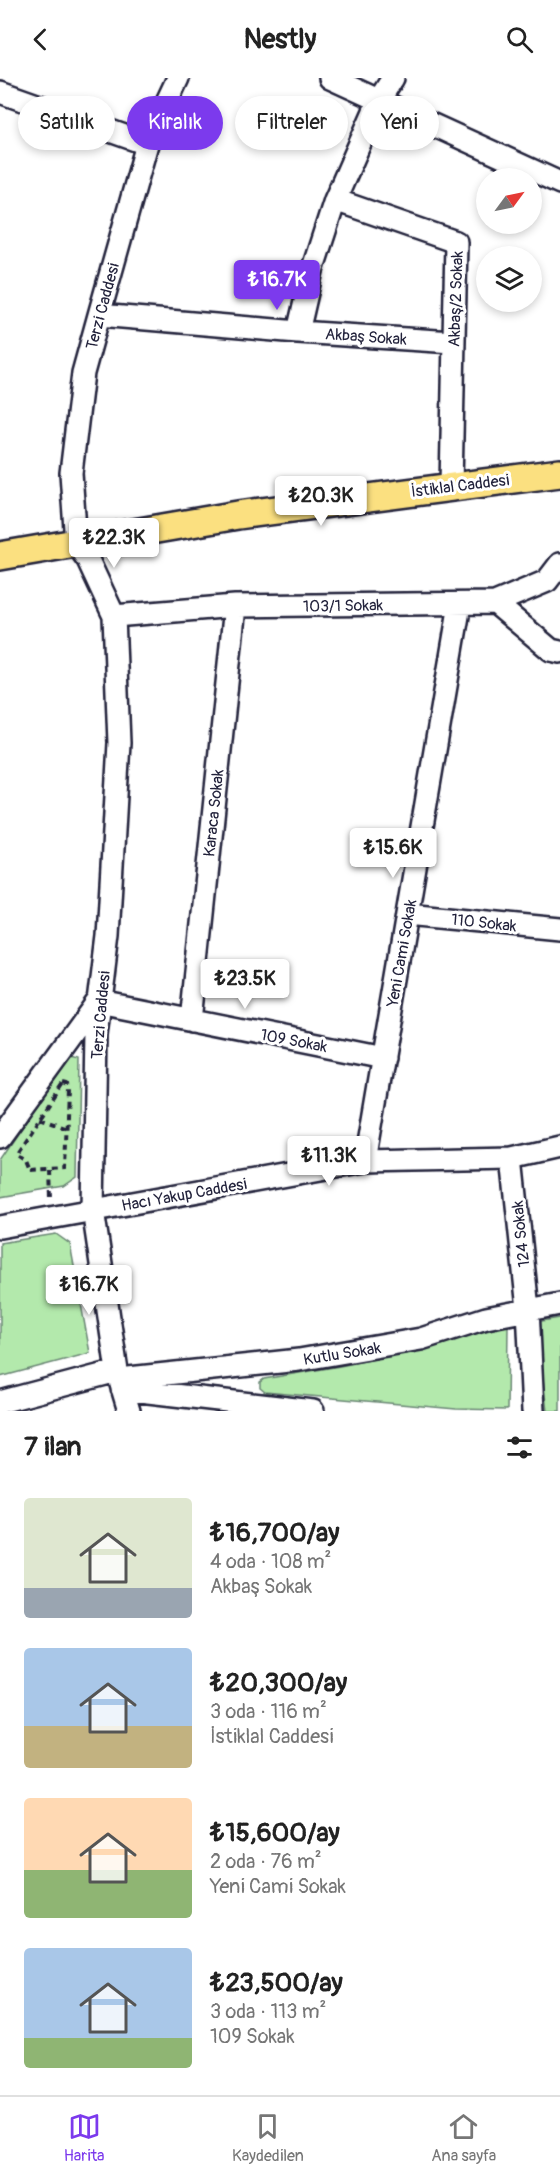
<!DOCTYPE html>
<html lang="tr">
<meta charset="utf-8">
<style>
body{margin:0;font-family:Pangolin,sans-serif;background:#f2f2f2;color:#222;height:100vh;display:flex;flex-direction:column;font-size:22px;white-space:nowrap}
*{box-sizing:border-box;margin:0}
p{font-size:20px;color:#767676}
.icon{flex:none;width:33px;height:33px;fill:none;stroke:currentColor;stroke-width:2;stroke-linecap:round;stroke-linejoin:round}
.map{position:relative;height:1333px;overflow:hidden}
.sheet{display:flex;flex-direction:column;background:#fff;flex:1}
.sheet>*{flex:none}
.hud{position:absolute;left:18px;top:18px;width:525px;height:54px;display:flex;gap:12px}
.needle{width:39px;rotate:57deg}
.controls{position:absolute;left:476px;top:90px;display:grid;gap:12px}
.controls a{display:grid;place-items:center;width:66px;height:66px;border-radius:50%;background:#fff;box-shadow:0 3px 9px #0003;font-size:30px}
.price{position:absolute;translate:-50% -51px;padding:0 14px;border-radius:6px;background:#fff;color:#222;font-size:20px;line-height:39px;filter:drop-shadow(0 2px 3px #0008)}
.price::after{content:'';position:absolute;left:50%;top:36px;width:18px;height:14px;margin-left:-9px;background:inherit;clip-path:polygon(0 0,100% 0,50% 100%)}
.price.on{background:#7c3aed;color:#fff}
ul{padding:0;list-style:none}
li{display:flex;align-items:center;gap:18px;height:150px;padding:0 24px}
li span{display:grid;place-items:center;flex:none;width:168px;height:120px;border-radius:6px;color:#555}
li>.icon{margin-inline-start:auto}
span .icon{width:72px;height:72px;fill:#fffc;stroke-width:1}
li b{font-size:26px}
h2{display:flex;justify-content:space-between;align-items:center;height:72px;padding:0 24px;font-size:26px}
.pill{padding:0 21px;border-radius:27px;background:#fff;box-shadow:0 3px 9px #0003;font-size:21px;line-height:54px}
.pill.on{background:#7c3aed;color:#fff}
header{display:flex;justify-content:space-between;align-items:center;height:78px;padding:0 24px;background:#fff;font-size:27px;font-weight:800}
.tab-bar{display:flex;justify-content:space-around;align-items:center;height:84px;border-top:2px solid #e0e0e0;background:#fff;font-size:16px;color:#767676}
.tab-bar a{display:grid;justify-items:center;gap:3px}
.tab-bar .on{color:#7c3aed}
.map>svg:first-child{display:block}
.green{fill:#b3e9ac;stroke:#6a8674;stroke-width:1.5}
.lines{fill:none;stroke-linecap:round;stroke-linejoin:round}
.minor-casing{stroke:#22223b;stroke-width:26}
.major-casing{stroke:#22223b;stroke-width:32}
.path{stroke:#22223b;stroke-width:4;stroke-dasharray:6 4.5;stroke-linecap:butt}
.minor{stroke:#fff;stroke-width:21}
.major{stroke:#fbe080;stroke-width:27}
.labels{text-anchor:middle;stroke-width:6;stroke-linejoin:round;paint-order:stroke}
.street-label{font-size:16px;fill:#22223b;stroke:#fff}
</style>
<header><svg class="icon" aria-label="back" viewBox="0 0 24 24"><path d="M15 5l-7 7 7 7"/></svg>Nestly<svg class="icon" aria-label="search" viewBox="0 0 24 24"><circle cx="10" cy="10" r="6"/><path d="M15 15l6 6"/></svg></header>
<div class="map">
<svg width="560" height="1333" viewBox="0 0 560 1333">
<rect width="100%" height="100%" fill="#fff"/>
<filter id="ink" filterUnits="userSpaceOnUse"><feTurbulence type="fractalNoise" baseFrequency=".0167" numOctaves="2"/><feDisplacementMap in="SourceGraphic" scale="12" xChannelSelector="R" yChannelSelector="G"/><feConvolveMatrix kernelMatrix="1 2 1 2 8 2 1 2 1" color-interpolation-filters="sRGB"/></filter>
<g filter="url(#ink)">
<path class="green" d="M71 980 79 982 77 1099 64 1108 0 1119V1082L68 982Z
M56 1156 70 1166 90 1275 0 1299V1165Z
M560 1240V1333H547L536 1244Z
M508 1247 507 1332 456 1331 265 1314 260 1310V1304L264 1301 340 1288 414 1273Z"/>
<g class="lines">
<g class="minor-casing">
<path id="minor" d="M330 0 560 105
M0 14 147 66
M335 122 456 164 451 408
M99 237 298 254 453 264
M298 254 312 193 335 122 379 22 393 0
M495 525 551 572 560 574
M114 538 235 528 495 525 547 503 560 486
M407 836 560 851
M192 942 235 528
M0 1059 99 923 383 980
M512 1080 528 1231 533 1333
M365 1083 460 526
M0 1149 365 1083 512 1080 560 1069
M119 1301 299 1282 421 1261 486 1240 560 1226
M122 1311 313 1333
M0 1324 117 1293
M129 1333 117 1293 93 1132 96 956 108 858 119 665 114 538 88 482 76 465 71 395 83 295 99 237 147 66 178 0"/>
</g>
<g class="major-casing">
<path id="major" d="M0 478 238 437 560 395"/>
</g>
<path class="path" d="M63 1006 67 1007 68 1012 65 1090 30 1092 26 1082 17 1076 18 1073Z
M40 1040 67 1050
M50 1092 51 1121"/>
<use href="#minor" class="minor"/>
<use href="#major" class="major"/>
</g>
</g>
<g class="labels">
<g class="street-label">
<text transform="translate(455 221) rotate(-88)" y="6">Akbaş/2 Sokak</text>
<text transform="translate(102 228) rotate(-75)" y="6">Terzi Caddesi</text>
<text transform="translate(366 258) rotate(4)" y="6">Akbaş Sokak</text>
<text transform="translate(460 407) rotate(-7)" y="6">İstiklal Caddesi</text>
<text transform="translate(343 527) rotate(-1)" y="6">103/1 Sokak</text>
<text transform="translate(213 735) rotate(-84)" y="6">Karaca Sokak</text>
<text transform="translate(484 844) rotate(6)" y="6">110 Sokak</text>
<text transform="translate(401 875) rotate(-80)" y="6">Yeni Cami Sokak</text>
<text transform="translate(100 937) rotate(-85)" y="6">Terzi Caddesi</text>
<text transform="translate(294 962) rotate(11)" y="6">109 Sokak</text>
<text transform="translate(184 1116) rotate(-10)" y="6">Hacı Yakup Caddesi</text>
<text transform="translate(520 1156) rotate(-96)" y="6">124 Sokak</text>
<text transform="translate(342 1275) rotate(-9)" y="6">Kutlu Sokak</text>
</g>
</g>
</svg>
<div class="controls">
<a><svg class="needle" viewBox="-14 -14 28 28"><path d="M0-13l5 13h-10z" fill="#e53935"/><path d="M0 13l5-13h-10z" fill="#767676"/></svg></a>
<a><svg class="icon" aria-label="layers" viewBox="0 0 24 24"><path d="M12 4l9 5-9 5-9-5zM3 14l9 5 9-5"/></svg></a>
</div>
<b class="price on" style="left:277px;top:233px">₺16.7K</b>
<b class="price" style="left:321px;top:449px">₺20.3K</b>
<b class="price" style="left:114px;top:491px">₺22.3K</b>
<b class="price" style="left:393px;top:801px">₺15.6K</b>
<b class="price" style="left:245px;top:932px">₺23.5K</b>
<b class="price" style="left:329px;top:1109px">₺11.3K</b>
<b class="price" style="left:89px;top:1238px">₺16.7K</b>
<div class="hud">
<a class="pill">Satılık</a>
<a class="pill on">Kiralık</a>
<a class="pill">Filtreler</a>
<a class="pill">Yeni</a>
</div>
</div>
<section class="sheet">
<h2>7 ilan<svg class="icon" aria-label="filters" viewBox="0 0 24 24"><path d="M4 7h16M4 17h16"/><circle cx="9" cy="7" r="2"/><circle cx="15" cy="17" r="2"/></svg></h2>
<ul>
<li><span style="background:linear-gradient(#dfe7d0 75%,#9aa5b1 0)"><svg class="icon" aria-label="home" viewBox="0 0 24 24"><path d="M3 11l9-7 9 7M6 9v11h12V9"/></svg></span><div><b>₺16,700/ay</b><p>4 oda · 108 m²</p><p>Akbaş Sokak</p></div></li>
<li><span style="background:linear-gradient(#a9c7e8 65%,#c2b280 0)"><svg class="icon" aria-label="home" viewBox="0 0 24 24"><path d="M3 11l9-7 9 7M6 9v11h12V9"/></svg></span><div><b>₺20,300/ay</b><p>3 oda · 116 m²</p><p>İstiklal Caddesi</p></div></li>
<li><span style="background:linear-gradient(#ffd9b3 60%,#8fb573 0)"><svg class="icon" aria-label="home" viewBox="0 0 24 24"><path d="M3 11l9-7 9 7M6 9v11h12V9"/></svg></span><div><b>₺15,600/ay</b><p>2 oda · 76 m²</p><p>Yeni Cami Sokak</p></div></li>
<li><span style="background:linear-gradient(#a9c7e8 75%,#8fb573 0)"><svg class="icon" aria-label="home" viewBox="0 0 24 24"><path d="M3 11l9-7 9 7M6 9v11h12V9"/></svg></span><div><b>₺23,500/ay</b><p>3 oda · 113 m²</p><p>109 Sokak</p></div></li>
</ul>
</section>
<nav class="tab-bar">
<a class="on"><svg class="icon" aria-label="map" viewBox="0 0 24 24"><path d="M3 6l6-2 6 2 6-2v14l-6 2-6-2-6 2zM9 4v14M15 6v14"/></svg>Harita</a>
<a><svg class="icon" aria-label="saved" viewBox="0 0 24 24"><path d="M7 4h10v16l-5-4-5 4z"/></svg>Kaydedilen</a>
<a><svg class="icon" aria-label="home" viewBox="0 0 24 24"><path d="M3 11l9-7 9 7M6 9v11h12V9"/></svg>Ana sayfa</a>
</nav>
